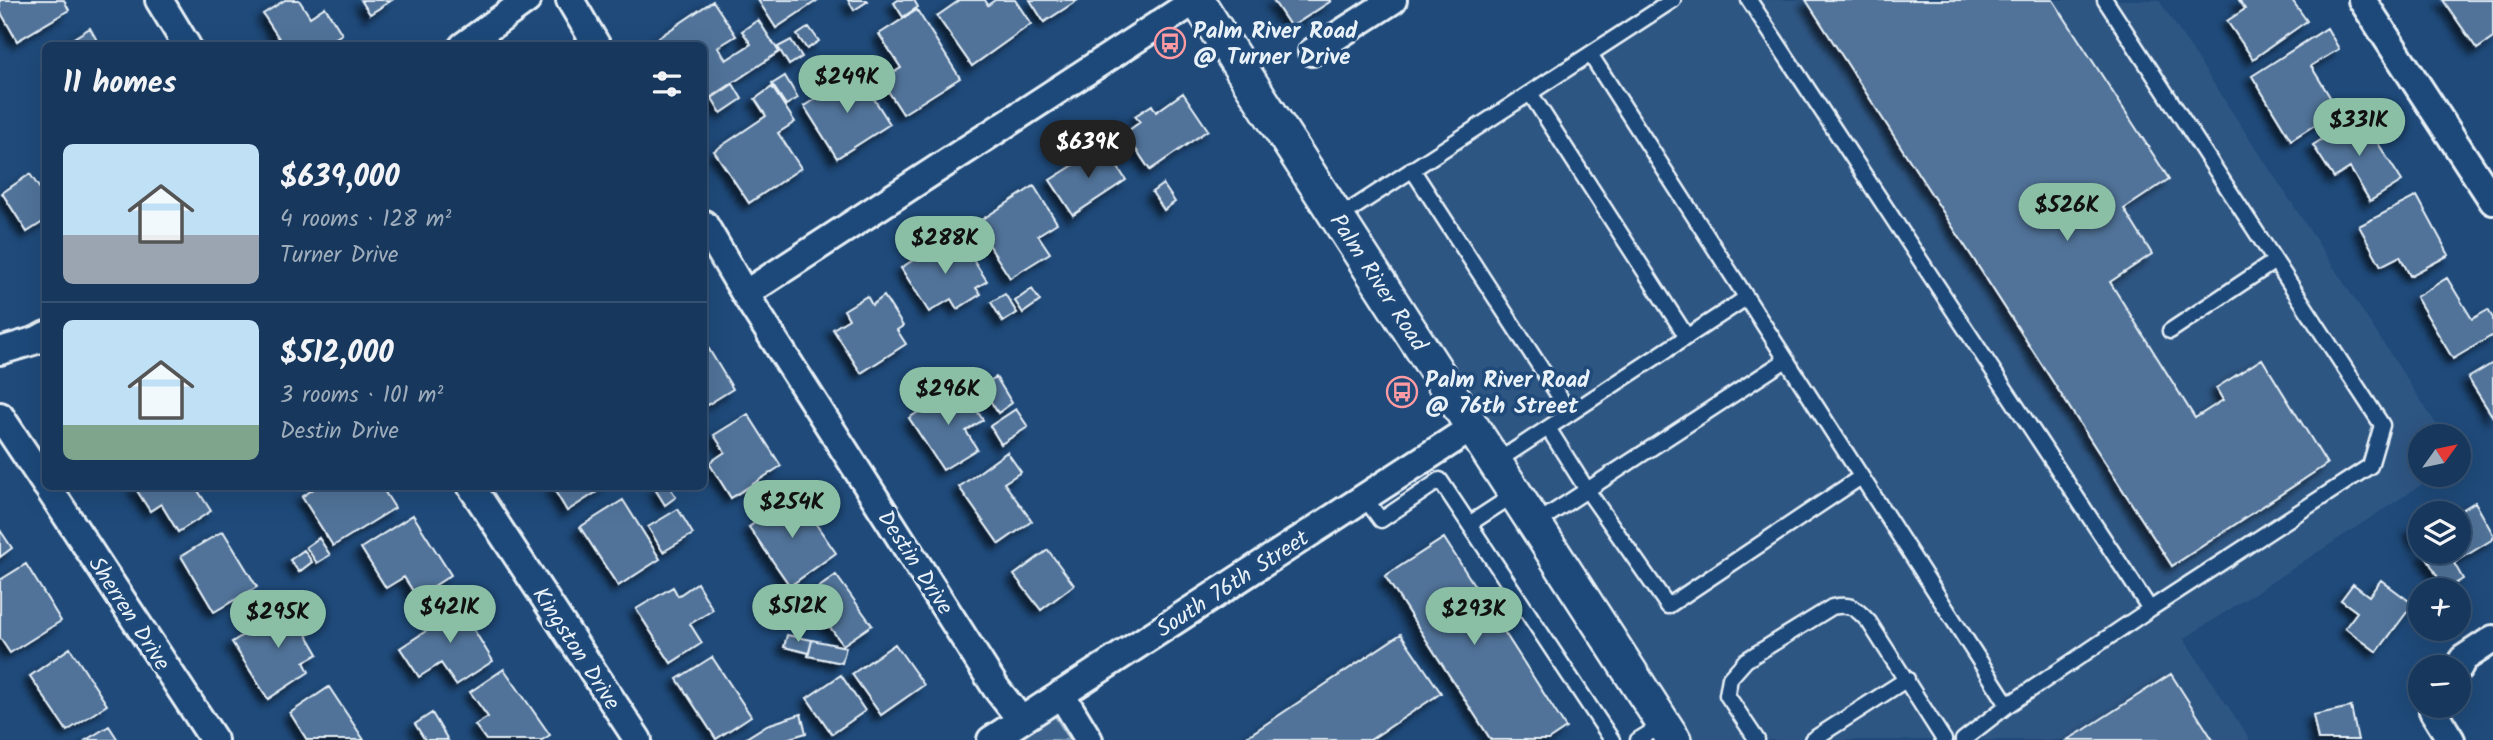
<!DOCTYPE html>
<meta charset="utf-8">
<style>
body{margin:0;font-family:Kalam,sans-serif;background:#244365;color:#f1f3f6;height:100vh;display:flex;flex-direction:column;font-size:26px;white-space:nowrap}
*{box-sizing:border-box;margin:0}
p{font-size:23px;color:#9eacbb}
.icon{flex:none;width:38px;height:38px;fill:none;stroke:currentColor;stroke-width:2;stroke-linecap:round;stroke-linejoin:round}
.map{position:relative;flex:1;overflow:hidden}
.drawer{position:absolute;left:42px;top:42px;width:665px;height:448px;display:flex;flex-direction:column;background:#17385c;border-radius:10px;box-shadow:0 7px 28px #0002,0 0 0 2px #365272}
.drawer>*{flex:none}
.needle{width:46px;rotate:57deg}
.fabs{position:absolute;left:2408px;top:424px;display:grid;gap:14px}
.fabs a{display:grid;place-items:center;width:63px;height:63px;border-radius:50%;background:#17385c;box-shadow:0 7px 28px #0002,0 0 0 2px #365272;font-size:35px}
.price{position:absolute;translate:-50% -60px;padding:0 16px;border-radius:24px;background:#8abfa5;color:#111;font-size:23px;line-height:46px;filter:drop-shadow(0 2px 4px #0008)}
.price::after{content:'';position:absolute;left:50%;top:42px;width:21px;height:16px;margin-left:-10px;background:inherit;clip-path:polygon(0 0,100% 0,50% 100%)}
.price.selected{background:#222;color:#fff}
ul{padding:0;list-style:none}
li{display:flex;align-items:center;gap:21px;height:175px;padding:0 21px}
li+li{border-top:2px solid #365272}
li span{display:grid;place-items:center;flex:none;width:196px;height:140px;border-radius:10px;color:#555}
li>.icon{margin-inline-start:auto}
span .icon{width:84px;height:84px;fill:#fffc;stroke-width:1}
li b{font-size:30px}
h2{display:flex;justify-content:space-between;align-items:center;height:84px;padding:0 21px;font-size:30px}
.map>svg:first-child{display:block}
.built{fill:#2e5683}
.green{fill:#3c628c;stroke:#92aac2;stroke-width:2}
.building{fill:#517399;stroke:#e8f1f8;stroke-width:2;filter:url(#shadow)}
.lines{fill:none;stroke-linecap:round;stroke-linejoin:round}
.service-casing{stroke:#e8f1f8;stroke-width:19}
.minor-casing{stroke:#e8f1f8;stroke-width:32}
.tertiary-casing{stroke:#e8f1f8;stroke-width:38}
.service{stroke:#1f4a7a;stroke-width:14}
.minor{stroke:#1f4a7a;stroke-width:26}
.tertiary{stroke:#1f4a7a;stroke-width:33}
.labels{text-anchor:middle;stroke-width:7;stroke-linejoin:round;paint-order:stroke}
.poi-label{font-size:23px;font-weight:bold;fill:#e8f1f8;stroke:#1f4a7a;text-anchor:start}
.street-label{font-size:23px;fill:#e8f1f8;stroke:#1f4a7a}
</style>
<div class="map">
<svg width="2493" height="740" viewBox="0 0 2493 740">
<defs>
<filter id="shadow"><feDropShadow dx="-6" dy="6" stdDeviation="3.5" flood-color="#0009"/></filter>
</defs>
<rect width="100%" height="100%" fill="#1f4a7a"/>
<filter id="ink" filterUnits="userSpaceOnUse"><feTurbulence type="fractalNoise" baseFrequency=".0143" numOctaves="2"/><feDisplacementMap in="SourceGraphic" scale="14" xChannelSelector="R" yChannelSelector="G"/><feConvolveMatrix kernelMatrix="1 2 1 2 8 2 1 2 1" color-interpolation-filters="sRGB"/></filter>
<g filter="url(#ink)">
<path class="built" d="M1660 0H2159L2444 436H2420V474H2438L2184 639 2250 740H1687L1342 210Z"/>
<path class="green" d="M1049 707 1070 740H997Z"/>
<path class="building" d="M0 0H64L69 10 17 41 0 11Z
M285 0H299L310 17 325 7 342 34 323 46H284L263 14Z
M361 0H392L370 14Z
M758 0H818L776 28Z
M848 0H867L868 1 854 10Z
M898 0H914L918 7 903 17 894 3Z
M960 0H985L988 5 995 0H1015L1031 24 972 66 937 16Z
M1030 0H1078L1044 22Z
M1273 0H1330L1331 1 1291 27Z
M1806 0H2053L2169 179 2124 209 2152 254 2110 282 2195 418 2223 400 2216 388 2262 359 2327 464 2172 566Z
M2239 0H2292L2307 21 2253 59 2227 21 2245 9Z
M2443 0H2493V38L2477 49Z
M713 1 736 36 718 47 726 60 751 44 742 31 758 20 779 52 704 102V46H659L655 40Z
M917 10 960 78 903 114 881 80 901 68 879 34Z
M809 27 819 41 807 49 797 35Z
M90 28 100 46H61Z
M2327 28 2339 49 2311 66 2338 110 2291 140 2252 76Z
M791 40 802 57 789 65 778 47Z
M857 72 890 124 837 158 804 106Z
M785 76 798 98 786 105 772 84Z
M733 84 742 99 721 113 712 98Z
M772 87 795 122 778 133 801 168 749 203 714 151 766 116 755 99Z
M1183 93 1208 130 1150 170 1125 133 1140 122 1135 116 1152 105 1156 112Z
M2360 115 2402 181 2370 201 2350 168 2334 178 2313 145Z
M1104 146 1126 180 1073 215 1050 180Z
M30 174 46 198V220L27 232 2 193Z
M1163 184 1175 202 1164 210 1152 192Z
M1034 186 1057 223 1038 235 1050 253 1010 278 975 224Z
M2417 196 2449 255 2410 276 2400 256 2381 266 2359 226Z
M959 238 987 281 976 288 981 294 957 309 951 299 929 312 901 268 942 241 946 246Z
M2447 278 2472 319 2488 310 2493 318V335L2453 359 2416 297Z
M1032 289 1040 301 1023 313 1015 301Z
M1005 294 1017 313 1003 322 991 302Z
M867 296 872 305 884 296 903 326 897 330 906 344 861 373 833 329 849 319 844 310Z
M704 341 733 389 704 407Z
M2493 363V417L2468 378Z
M996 377 1012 403 998 413 981 386Z
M960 385 983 420 966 431 977 449 943 470 909 418Z
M1016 409 1028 427 1001 444 990 426Z
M748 414 781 466 731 498 709 463 725 452 714 435Z
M1007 452 1021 472 1004 483 1032 521 999 544 959 487Z
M134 486H195L211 511 178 532 161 504 150 511Z
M318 486H381L395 508 333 546 302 497Z
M552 486H606L567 511Z
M659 486H669L676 497 665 505 655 489Z
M795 494 836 553 790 586 749 527Z
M623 500 660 559 618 586 580 527Z
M2475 502 2493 534V539L2454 563 2463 579 2445 590 2423 551H2459L2457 513Z
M678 509 693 534 663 552 648 527Z
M413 515 451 575 417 597 404 577 386 588 361 548Z
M2420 525V547L2410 530Z
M0 530 12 548 0 557Z
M223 531 257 587 214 612 181 556Z
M319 538 330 555 317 563 306 547Z
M1444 538 1566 728 1548 740H1491L1385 576Z
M304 550 312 562 299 572 290 560Z
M1048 550 1074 585 1041 610 1014 575Z
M26 564 61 621 10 653 0 638V580Z
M836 575 872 625 843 645 807 596Z
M2381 580 2413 604 2377 652 2345 628 2357 612 2341 600 2353 584 2369 596Z
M697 583 713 610 690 624 702 643 671 663 636 609 673 587 678 596Z
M467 595 482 617 471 625 493 661 456 685 441 663 419 677 400 648 452 614 447 607Z
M295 602 313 632 307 635 318 654 304 662 309 672 268 699 232 642Z
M1401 634 1441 693 1370 740H1242Z
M787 635 812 640 809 653 784 647Z
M812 640 846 647 842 663 808 656Z
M895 644 924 685 881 715 852 674Z
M70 648 107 705 67 731 30 676Z
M712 657 751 716 716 739 677 679Z
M504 669 550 735 542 740H486L475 725 488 717 470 692Z
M2171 674 2213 740H2067L2084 730Z
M841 675 865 711 832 734 807 698Z
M329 687 364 740H307L290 713Z
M2351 707 2358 740H2318L2313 715Z
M432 713 448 740H425L415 724Z
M801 714 806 733 783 740H743L767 725Z
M109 726 118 740H86Z"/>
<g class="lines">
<g class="service-casing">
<path id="service" d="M1749 0 2150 609 2008 705 1963 740
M2105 0 2382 425 2370 466 2150 609
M1590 54 2008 705
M1530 93 1687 337
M1412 169 1570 413
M1338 218 1673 0
M2170 331 2275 261
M1548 428 1587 490 1668 606 1861 477
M1496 462 1746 298
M1364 497 1381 520 1440 480 1612 740
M1469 524 1515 494
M1535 524 1786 360
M1638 740 1664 724
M1757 740 1727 695 1730 678 1746 660 1832 607C1852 603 1856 608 1869 622L1944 740
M1812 740 1907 679"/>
</g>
<g class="minor-casing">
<path id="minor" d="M159 0 187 46
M570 0 597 46
M2362 0 2493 201
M463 46 527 0
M1312 52 1393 0
M704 224 745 294 996 688 1021 720
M745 294 1196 0
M0 351 37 340 46 335
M0 416 46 485
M47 486 214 740
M471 486 638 740
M2459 667 2463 659 2493 639
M1061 694 1089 740
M2436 705 2433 711 2451 740
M991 740 1473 427"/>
</g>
<g class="tertiary-casing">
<path id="tertiary" d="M1197 0 1674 740"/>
</g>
<use href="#service" class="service"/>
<use href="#minor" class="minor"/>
<use href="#tertiary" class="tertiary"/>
</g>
</g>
<defs>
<g id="bus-ring" transform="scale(1.575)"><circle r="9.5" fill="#1f4a7a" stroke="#ff9aa2" stroke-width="1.5"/><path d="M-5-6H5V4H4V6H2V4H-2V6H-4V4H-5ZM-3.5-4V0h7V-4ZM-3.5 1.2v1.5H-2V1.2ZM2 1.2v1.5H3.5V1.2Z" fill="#ff9aa2"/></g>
</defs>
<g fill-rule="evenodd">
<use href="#bus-ring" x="1170" y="43"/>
<use href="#bus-ring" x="1402" y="392"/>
</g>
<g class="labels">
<g class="poi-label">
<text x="1193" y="38">Palm River Road<tspan x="1193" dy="26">@ Turner Drive</tspan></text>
<text x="1425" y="387">Palm River Road<tspan x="1425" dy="26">@ 76th Street</tspan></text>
</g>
<g class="street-label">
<text transform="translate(1379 282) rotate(57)" y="8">Palm River Road</text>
<text transform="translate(916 562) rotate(57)" y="8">Destin Drive</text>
<text transform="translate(1232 583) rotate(-33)" y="8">South 76th Street</text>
<text transform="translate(130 613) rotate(57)" y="8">Sherren Drive</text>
<text transform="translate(577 648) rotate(57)" y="8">Kingston Drive</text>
</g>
</g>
</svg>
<div class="fabs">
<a><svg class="needle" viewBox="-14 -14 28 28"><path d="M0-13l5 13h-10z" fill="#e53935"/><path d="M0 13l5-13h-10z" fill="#9eacbb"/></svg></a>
<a><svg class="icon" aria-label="layers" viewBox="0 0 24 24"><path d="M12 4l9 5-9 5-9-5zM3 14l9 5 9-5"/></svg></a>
<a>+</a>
<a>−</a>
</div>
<b class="price" style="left:847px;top:115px">$249K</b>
<b class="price" style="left:2359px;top:158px">$331K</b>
<b class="price selected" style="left:1088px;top:180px">$639K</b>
<b class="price" style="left:2067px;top:243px">$526K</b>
<b class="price" style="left:945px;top:276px">$288K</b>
<b class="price" style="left:948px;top:427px">$296K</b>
<b class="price" style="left:792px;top:540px">$254K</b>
<b class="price" style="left:798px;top:644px">$512K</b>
<b class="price" style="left:450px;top:645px">$421K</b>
<b class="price" style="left:1474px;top:647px">$293K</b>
<b class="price" style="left:278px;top:650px">$295K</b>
<section class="drawer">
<h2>11 homes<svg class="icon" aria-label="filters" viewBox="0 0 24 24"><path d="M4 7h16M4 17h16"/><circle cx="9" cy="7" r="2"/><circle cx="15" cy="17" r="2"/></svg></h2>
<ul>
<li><span style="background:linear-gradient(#bfe0f5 65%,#9aa5b1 0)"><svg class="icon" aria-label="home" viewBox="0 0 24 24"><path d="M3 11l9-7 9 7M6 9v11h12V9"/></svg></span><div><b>$639,000</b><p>4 rooms · 128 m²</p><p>Turner Drive</p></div></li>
<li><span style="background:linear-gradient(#bfe0f5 75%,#7fa58c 0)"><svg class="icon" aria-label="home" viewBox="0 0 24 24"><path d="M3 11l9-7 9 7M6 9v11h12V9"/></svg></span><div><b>$512,000</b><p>3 rooms · 101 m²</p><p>Destin Drive</p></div></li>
</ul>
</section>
</div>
